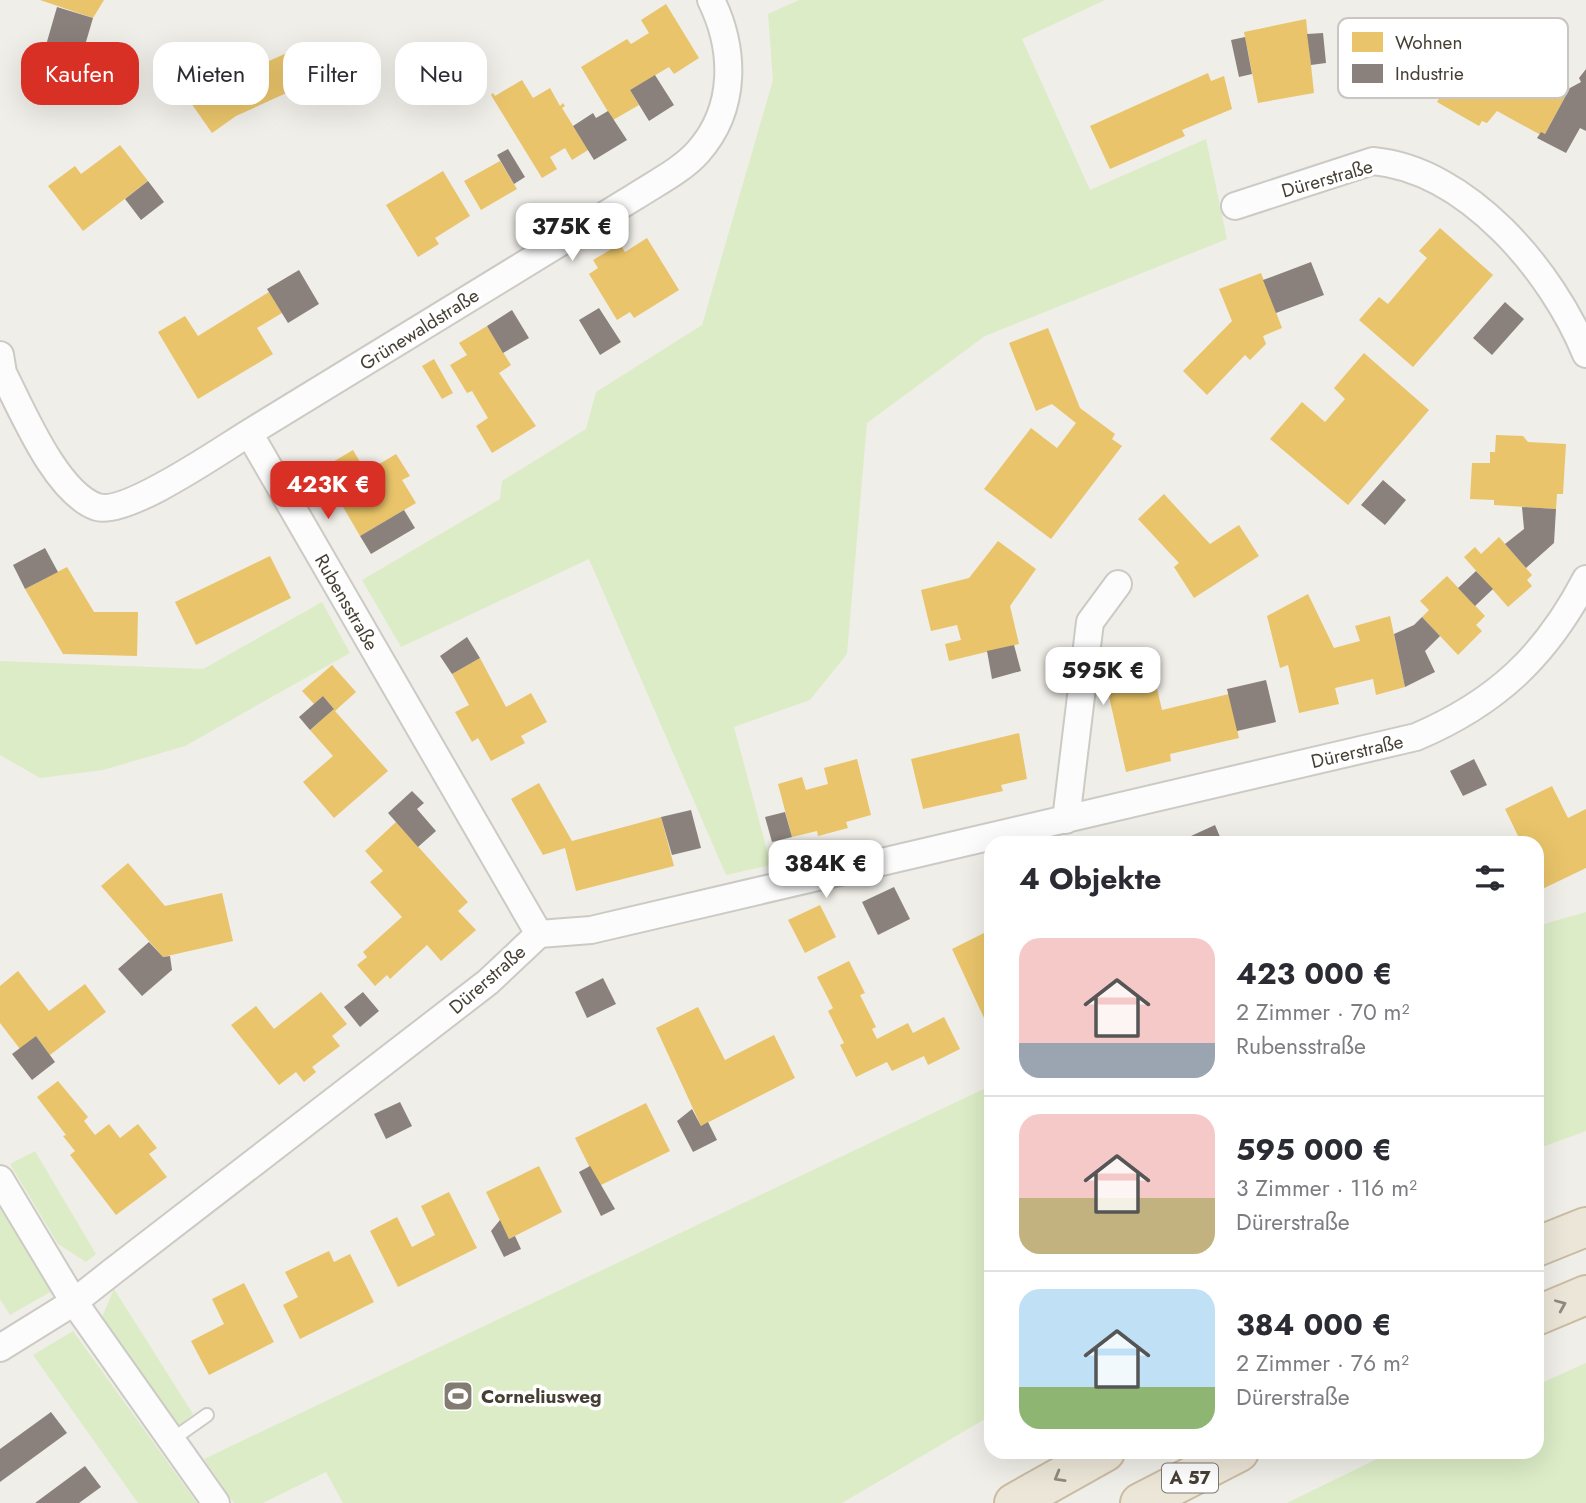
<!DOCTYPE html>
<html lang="de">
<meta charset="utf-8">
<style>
body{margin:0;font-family:Jost,sans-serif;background:#f7f7f7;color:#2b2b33;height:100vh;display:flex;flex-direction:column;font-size:26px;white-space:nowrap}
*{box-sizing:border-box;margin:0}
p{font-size:23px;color:#7c7c81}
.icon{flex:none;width:38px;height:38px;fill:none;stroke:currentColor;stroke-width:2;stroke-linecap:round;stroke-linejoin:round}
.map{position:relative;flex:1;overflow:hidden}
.details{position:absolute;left:984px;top:836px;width:560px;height:623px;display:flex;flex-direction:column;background:#fff;border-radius:21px;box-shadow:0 7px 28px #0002}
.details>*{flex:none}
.guide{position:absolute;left:21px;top:42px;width:665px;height:63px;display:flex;gap:14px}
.price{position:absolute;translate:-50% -60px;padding:0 16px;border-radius:14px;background:#fff;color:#222;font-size:23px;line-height:46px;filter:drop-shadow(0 2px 4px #0008)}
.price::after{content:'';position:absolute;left:50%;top:42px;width:21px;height:16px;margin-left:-10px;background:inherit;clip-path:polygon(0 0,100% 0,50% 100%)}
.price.active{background:#d93025;color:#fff}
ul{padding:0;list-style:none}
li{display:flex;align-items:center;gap:21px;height:175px;padding:0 35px}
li+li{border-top:2px solid #e1e1e2}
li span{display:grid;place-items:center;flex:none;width:196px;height:140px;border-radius:21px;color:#555}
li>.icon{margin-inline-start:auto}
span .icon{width:84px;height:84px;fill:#fffc;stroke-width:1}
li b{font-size:30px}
h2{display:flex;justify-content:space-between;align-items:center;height:84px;padding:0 35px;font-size:30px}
.tag{padding:0 24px;border-radius:21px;background:#fff;box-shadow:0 7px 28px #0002;font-size:24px;line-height:63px}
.tag.active{background:#d93025;color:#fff}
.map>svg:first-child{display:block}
.green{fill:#dcecc6}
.homes{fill:#e9c46a}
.industry{fill:#8a817c}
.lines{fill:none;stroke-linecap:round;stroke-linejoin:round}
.service-casing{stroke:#cccac4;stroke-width:16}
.minor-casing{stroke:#cccac4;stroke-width:30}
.motorway-casing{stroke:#cabca1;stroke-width:42}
.service{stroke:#fdfcfc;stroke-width:12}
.minor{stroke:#fdfcfc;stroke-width:26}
.motorway{stroke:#ece6d8;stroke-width:38}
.oneway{stroke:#918a7e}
.labels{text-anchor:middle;stroke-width:7;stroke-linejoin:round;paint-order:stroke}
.shield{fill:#fff;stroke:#7e7971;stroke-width:2}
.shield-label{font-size:18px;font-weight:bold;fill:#463f34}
.street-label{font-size:19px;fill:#463f34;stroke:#fff}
.poi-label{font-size:19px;font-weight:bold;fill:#463f34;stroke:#fff;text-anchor:start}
.key{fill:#fff;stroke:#c8c5c2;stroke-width:2}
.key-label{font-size:19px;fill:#463f34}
</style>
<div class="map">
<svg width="1586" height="1503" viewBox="0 0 1586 1503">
<rect width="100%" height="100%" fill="#f0eee8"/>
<path class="green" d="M799 0H1105L1022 39 1090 190 1206 139 1227 239 985 336 867 423 847 654 810 700 734 727 771 865 726 875 589 559 401 647 362 580 500 499 502 481 586 429 596 392 702 325 773 80 768 14Z
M322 602 350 653 185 746 103 770 40 778 0 755V661L203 669Z
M1586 912V1131L1537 1149V926Z
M990 1086V1416L842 1503H343L326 1472 263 1503H234L204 1459Z
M35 1151 96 1254 86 1262 58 1244 10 1164Z
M0 1206 52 1291 10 1315 0 1299Z
M114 1289 193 1414 173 1431 102 1317Z
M73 1331 197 1503H138L33 1355Z
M1586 1363V1503H1287L1389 1453 1536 1452 1537 1385Z"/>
<path class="homes" d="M40 0H104L93 18Z
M666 4 699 58 674 74 669 67 630 90 639 105 613 120 581 67 627 39 631 44 649 33 641 20Z
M1306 19 1314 93 1258 103 1244 32Z
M208 42 233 77 289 52 304 85 236 116 212 133 168 70Z
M1511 55 1570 88 1545 134H1539L1497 111 1487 123 1482 121 1479 126 1437 102 1459 63 1495 83Z
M1208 73 1211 81 1224 76 1232 109 1182 130 1185 136 1110 169 1090 126Z
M522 80 533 98 550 88 560 106 563 103 565 106 562 108 588 150 572 160 565 148 550 157 557 169 542 178 491 95 493 93 495 96Z
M120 145 148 181 83 231 48 186 75 166 81 174Z
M500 161 517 189 481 210 464 181Z
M443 171 470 216 435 238 439 244 418 257 386 205Z
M1440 228 1493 275 1413 367 1359 320 1379 297 1388 304 1427 258 1419 251Z
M647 238 679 290 634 318 630 312 617 320 589 274 598 268 593 260 620 244 625 252Z
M1261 273 1282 328 1263 336 1266 344 1250 360 1245 355 1207 395 1183 371 1232 321 1219 289Z
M269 292 282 313 257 328 273 354 198 399 158 332 185 316 198 336Z
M487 326 511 365 499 373 536 426 492 453 476 426 488 418 472 391 467 393 450 365 467 355 459 343Z
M1048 328 1080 408 1115 434 1112 439 1122 446 1051 539 984 489 1031 428 1057 448 1076 423 1052 404 1036 411 1009 343Z
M1364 353 1429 410 1348 505 1270 439 1302 402 1325 422 1345 399 1334 388Z
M434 359 453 393 442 399 422 366Z
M1496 435 1523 436 1528 442 1566 444 1563 494H1557L1556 509 1494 505V500L1470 499 1472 463H1490V452H1495Z
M353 450 366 472 396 454 410 476 402 480 416 503 360 536 321 469Z
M1164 494 1210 544 1239 525 1259 556 1194 598 1174 567 1179 563 1138 519Z
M1499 537 1532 575 1527 580 1532 586 1508 607 1464 557 1475 547 1481 554Z
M998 541 1036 569 1010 606 1019 644 949 661 945 644 961 640 957 625 931 631 921 590 969 578Z
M270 556 291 598 196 645 175 602Z
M67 567 94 612H138L137 656 63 654 25 589Z
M1447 576 1485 616 1476 625 1482 631 1458 655 1422 617 1429 610 1420 601Z
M1308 594 1334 648 1360 641 1355 626 1390 616 1405 687 1376 695 1373 679 1335 688 1339 704 1299 713 1288 665 1280 668 1267 616Z
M1148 650 1162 710 1229 694 1239 738 1170 754 1171 761 1126 772 1108 692 1121 689 1114 658Z
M480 658 506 707 531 693 547 722 521 736 525 743 491 761 478 738 472 742 455 712 469 705 452 674Z
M332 665 356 692 335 711 388 771 334 818 303 782 333 756 310 730 334 709 323 696 314 704 302 691Z
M1019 733 1027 779 1001 785 1003 791 923 809 911 759Z
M857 759 871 815 846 822 848 828 818 836 817 831 792 837 778 784 802 777 806 790 828 784 824 768Z
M539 783 572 841 661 817 674 866 576 891 565 848 543 855 511 799Z
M1552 786 1568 818 1586 809V868L1536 892V844H1522L1505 809Z
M396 822 468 902 458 911 476 930 441 961 427 945 390 979 387 975 375 986 357 965 367 957 363 952 402 917 370 882 383 871 365 851Z
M128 863 165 906 222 893 233 941 163 957 101 886Z
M820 905 836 937 805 953 788 920Z
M990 930V1031L952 949Z
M849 961 865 993 860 995 876 1027 872 1029 877 1039 908 1023 913 1033 944 1017 960 1049 928 1065 924 1056 892 1071 887 1062 856 1077 840 1045 844 1043 828 1011 833 1008 817 977Z
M18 971 49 1011 85 984 106 1012 50 1055 36 1036 20 1049 0 1023V986Z
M321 992 347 1024 332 1036 340 1046 312 1067 316 1072 304 1082 296 1072 279 1085 231 1025 256 1006 274 1029Z
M698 1007 725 1060 774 1035 795 1078 701 1126 656 1028Z
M58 1081 88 1117 84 1121 95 1135 109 1124 120 1138 138 1124 157 1148 149 1154 167 1177 116 1215 70 1155 75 1151 63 1136 66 1135 37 1097Z
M646 1103 670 1151 599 1186 575 1138Z
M539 1166 562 1212 509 1239 486 1192Z
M449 1192 477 1248 398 1287 370 1231 397 1217 412 1247 435 1235 421 1206Z
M329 1251 334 1262 350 1254 374 1302 300 1339 283 1305 298 1297 285 1272Z
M244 1283 274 1342 209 1375 191 1341 224 1324 212 1299Z"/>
<path class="industry" d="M57 7 93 18 78 69 42 59Z
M1323 33 1326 63 1311 65 1307 34Z
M1245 37 1252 74 1239 77 1231 40Z
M1586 69V131L1580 128 1566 153 1537 138 1541 132 1545 134 1570 88 1581 82 1579 78Z
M655 75 674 105 649 121 630 90Z
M608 111 627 140 594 160 573 126 593 113 596 118Z
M508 149 525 177 514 184 497 155Z
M148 181 164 202 141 220 125 199Z
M1311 262 1324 295 1276 313 1263 280Z
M299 270 319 304 288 323 267 289Z
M1505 302 1524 319 1492 355 1473 338Z
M599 308 621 342 600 355 579 320Z
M512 310 529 338 503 353 487 326Z
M1383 480 1406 500 1385 525 1361 505Z
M1522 507 1556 509 1554 543 1526 568 1505 544 1524 529Z
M404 510 415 528 371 554 360 536Z
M45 548 58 572 25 589 13 565Z
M1476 571 1493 589 1475 606 1458 588Z
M1422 617 1440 636 1425 651 1435 672 1405 687 1394 634 1414 625Z
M467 637 480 658 452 674 440 656Z
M1014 645 1021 671 992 679 987 651Z
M1266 680 1276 722 1237 731 1227 689Z
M323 696 334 709 310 730 299 717Z
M1474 759 1487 785 1463 796 1450 771Z
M412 791 424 803 417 809 436 831 418 847 388 813Z
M691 810 701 848 672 855 661 817Z
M785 812 792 837 772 842 765 817Z
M1215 825 1223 844H1195L1191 836Z
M894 887 910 919 878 935 862 902Z
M149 942 163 957 170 956 172 970 142 996 118 969Z
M603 978 616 1004 587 1018 575 992Z
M363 992 379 1011 360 1027 344 1007Z
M36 1036 55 1062 32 1080 12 1054Z
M400 1102 412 1126 386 1139 374 1114Z
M692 1109 701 1126 708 1122 717 1140 693 1152 677 1121Z
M590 1166 615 1209 601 1216 579 1172Z
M500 1220 509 1239 515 1236 521 1249 504 1257 491 1231Z
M51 1412 67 1433 0 1482V1449Z
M85 1466 101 1487 79 1503H35Z"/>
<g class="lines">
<g class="service-casing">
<path id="service" d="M170 1441 207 1415"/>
</g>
<g class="minor-casing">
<path id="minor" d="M1235 206 1373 161C1468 170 1552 271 1586 354
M0 355 3 373C22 410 56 493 97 507 127 516 221 450 249 433L539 934
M249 433 636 196C656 183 682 170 698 152 737 108 735 49 711 0
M1066 820 1090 622 1118 584
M0 1179 74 1302 216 1503
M0 1348 74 1302 112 1272 488 982 539 934 591 930 1416 737C1496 703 1546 656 1586 579"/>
</g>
<g class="motorway-casing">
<path id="motorway" d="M1536 1247 1586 1227
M1536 1316 1586 1295
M1014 1503 1105 1452
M1140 1503 1239 1452"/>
</g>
<use href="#service" class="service"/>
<use href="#minor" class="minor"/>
<use href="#motorway" class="motorway"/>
</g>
<defs><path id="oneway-chevron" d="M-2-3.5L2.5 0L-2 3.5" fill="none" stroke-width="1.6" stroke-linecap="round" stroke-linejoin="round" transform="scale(1.75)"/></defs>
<g class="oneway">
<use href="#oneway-chevron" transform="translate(1561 1305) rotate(-23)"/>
<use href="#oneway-chevron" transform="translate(1059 1477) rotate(150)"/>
</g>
<defs>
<g id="stadium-square" transform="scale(1.575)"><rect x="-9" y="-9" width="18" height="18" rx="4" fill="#827c73" stroke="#fff"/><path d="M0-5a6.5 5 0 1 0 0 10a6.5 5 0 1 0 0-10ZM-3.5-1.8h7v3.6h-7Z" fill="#fff"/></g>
</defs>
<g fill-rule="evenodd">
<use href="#stadium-square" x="458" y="1396"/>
</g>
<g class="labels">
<rect class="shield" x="1162" y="1463.5" width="56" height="29" rx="5"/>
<g class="shield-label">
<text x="1190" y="1484">A 57</text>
</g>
<g class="street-label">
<text transform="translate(1327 178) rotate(-16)" y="7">Dürerstraße</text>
<text transform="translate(419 329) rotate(-32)" y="7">Grünewaldstraße</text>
<text transform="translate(347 602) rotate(60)" y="7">Rubensstraße</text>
<text transform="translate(1357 751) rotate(-13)" y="7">Dürerstraße</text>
<text transform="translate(487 979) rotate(-41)" y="7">Dürerstraße</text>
</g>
<g class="poi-label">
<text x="481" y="1403">Corneliusweg</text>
</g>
</g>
<rect x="1338" y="18" width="230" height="80" rx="10" class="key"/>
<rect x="1352" y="32" width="31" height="20" fill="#e9c46a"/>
<rect x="1352" y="64" width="31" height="19" fill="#8a817c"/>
<g class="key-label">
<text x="1395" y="49">Wohnen</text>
<text x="1395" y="80">Industrie</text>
</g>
</svg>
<b class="price" style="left:572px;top:263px">375K €</b>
<b class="price active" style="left:328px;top:521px">423K €</b>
<b class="price" style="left:1103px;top:707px">595K €</b>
<b class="price" style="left:826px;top:900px">384K €</b>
<div class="guide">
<a class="tag active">Kaufen</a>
<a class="tag">Mieten</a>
<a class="tag">Filter</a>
<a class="tag">Neu</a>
</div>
<section class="details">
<h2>4 Objekte<svg class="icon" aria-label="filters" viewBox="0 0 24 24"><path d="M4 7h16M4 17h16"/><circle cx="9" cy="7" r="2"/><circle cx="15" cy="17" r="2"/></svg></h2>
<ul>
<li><span style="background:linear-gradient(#f6c9c9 75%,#9aa5b1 0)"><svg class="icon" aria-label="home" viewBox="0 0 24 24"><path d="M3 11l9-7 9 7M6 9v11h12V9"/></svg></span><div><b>423 000 €</b><p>2 Zimmer · 70 m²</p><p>Rubensstraße</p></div></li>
<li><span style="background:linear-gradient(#f6c9c9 60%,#c2b280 0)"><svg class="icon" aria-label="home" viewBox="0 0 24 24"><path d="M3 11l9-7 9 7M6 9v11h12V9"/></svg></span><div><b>595 000 €</b><p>3 Zimmer · 116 m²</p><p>Dürerstraße</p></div></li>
<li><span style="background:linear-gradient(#bfe0f5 70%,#8fb573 0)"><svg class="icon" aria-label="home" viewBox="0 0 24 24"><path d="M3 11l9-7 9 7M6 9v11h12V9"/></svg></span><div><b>384 000 €</b><p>2 Zimmer · 76 m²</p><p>Dürerstraße</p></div></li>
</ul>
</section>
</div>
